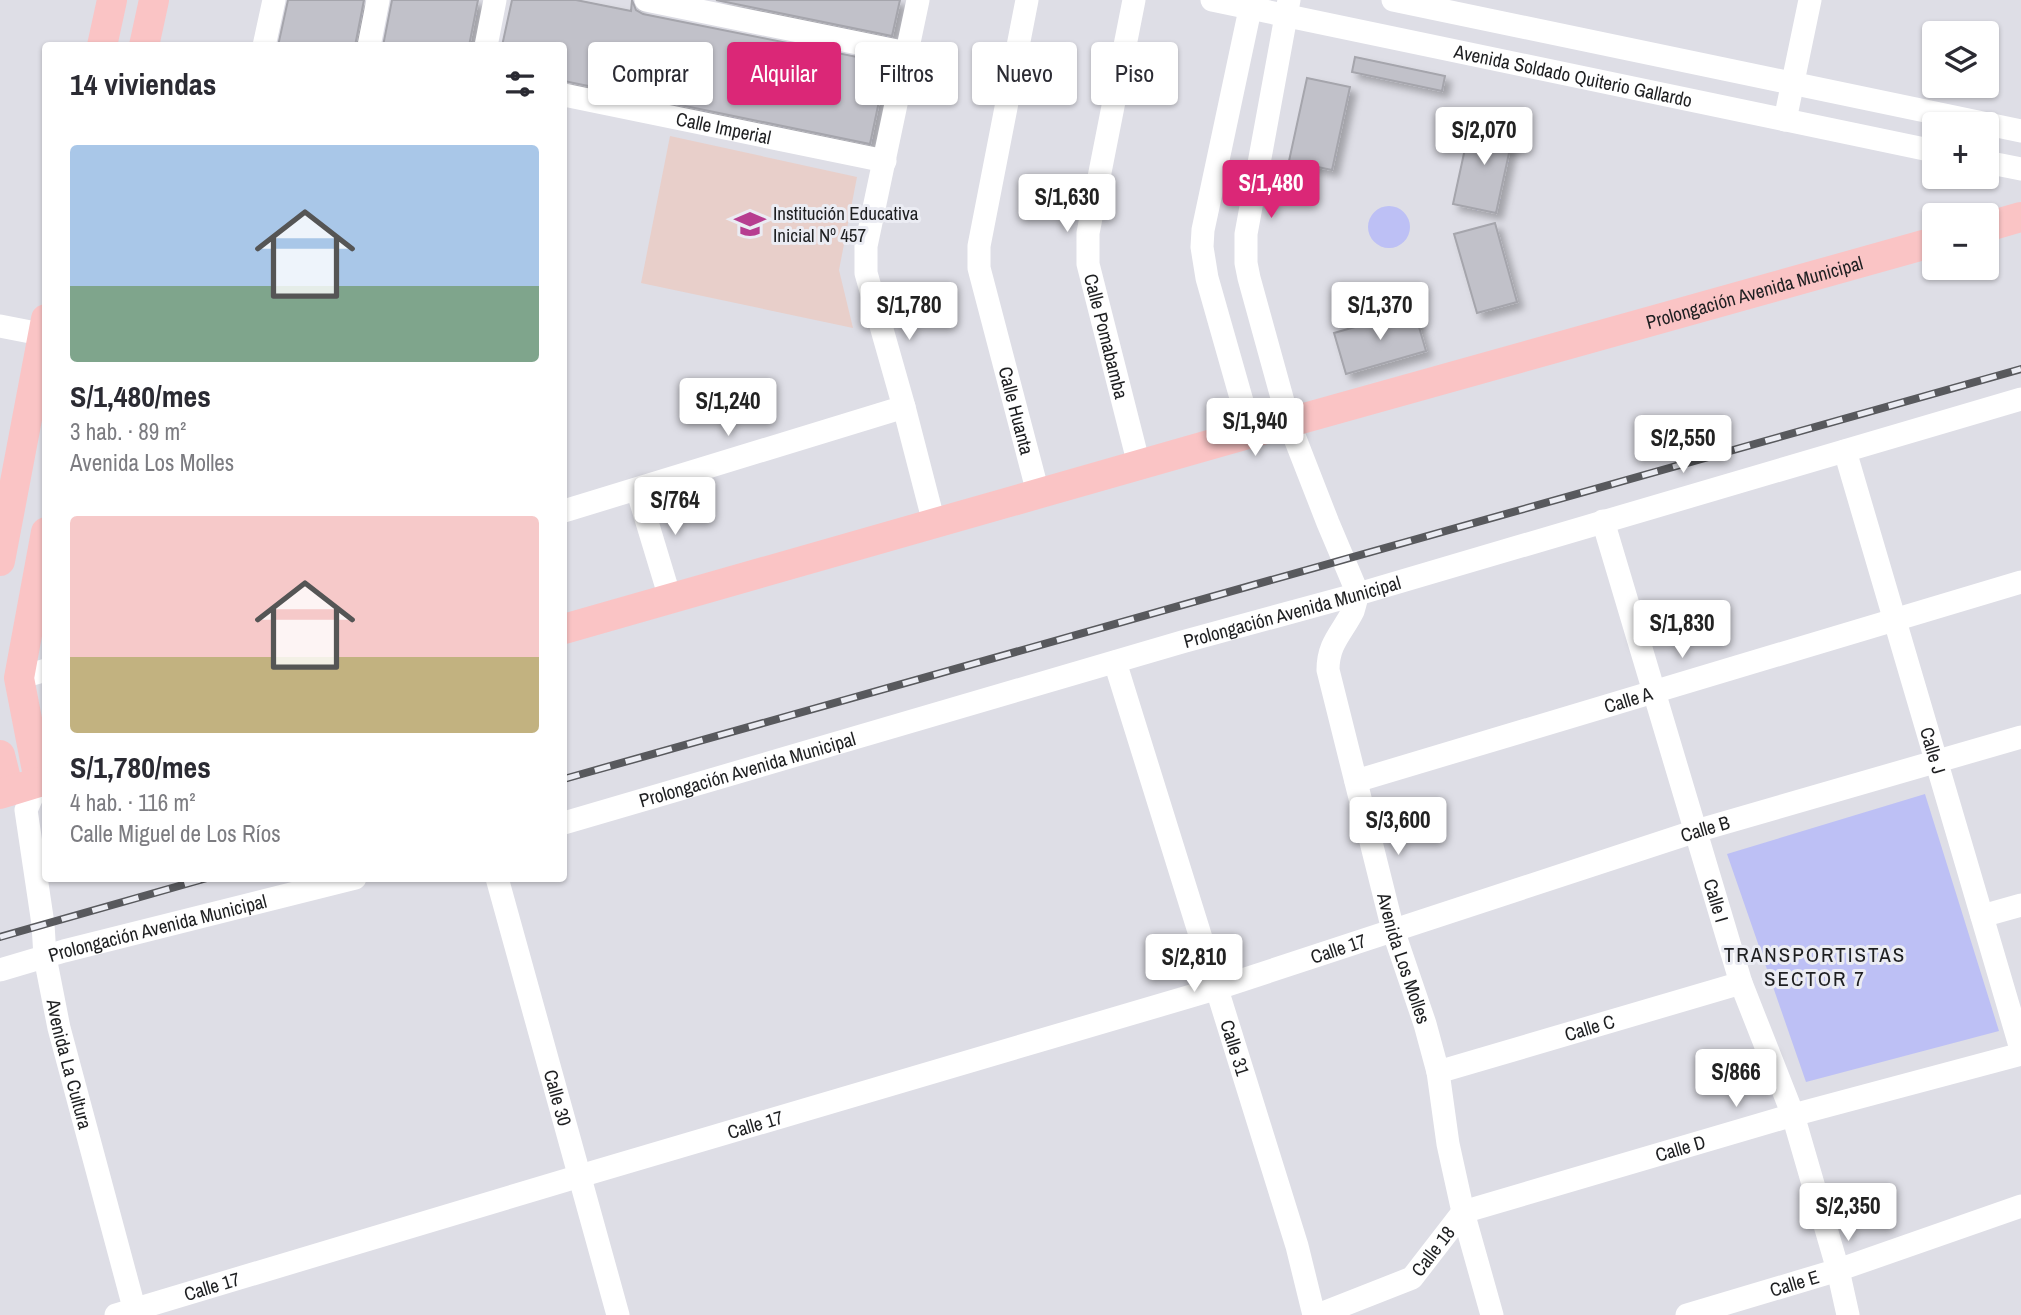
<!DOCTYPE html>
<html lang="es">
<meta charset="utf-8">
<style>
body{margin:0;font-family:"Archivo Narrow",sans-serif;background:#f2f2f3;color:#2b2b33;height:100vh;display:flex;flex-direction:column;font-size:26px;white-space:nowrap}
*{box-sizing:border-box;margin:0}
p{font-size:23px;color:#7c7c81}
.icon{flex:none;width:38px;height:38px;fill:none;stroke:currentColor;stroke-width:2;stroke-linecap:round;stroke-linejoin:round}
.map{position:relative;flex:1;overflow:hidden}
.drawer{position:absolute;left:42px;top:42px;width:525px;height:840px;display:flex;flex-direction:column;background:#fff;border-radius:7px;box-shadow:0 2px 5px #0004}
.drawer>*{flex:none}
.banner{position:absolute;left:588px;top:42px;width:665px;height:63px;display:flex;gap:14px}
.buttons{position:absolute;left:1922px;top:21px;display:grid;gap:14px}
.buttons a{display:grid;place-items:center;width:77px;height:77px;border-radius:7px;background:#fff;box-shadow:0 2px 5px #0004;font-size:35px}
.price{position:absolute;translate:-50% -60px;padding:0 16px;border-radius:7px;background:#fff;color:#222;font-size:23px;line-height:46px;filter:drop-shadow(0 2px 4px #0008)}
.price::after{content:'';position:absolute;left:50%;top:42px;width:21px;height:16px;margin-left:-10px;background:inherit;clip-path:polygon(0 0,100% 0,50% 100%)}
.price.on{background:#db2777;color:#fff}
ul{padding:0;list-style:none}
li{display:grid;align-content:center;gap:14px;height:371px;padding:0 28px}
li span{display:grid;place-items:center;height:217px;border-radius:7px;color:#555}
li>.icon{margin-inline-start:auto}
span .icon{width:126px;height:126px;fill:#fffc;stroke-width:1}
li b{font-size:30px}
h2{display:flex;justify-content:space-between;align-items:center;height:84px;padding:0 28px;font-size:30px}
.pill{padding:0 24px;border-radius:7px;background:#fff;box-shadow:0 2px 5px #0004;font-size:24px;line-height:63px}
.pill.on{background:#db2777;color:#fff}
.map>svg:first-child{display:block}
.education{fill:#e8cfca}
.green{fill:#bdc0f5}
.building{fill:#c1c1c9;stroke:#a5a5ac;stroke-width:2;filter:url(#shadow)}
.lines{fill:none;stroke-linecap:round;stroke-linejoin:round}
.minor{stroke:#fff;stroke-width:23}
.major{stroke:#fac4c5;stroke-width:30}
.rail-casing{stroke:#58595d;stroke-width:8}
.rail{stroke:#ebecf3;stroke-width:5;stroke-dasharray:16;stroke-linecap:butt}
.labels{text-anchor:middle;stroke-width:6;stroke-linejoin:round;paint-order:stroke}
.street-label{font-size:19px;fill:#1e1f21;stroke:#ebecf3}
.poi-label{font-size:19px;fill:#1e1f21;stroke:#ebecf3;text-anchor:start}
.neighbourhood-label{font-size:21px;letter-spacing:2px;fill:#1e1f21;stroke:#ebecf3}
</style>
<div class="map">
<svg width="2021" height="1315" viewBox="0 0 2021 1315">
<defs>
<filter id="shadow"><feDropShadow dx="6" dy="6" stdDeviation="3.5" flood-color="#0004"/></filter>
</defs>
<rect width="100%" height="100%" fill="#dedee6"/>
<path class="education" d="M670 136 857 177 839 270 853 328 641 283Z"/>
<path class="green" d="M1368 227a21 21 0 1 1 42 0a21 21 0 1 1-42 0Z
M1925 794 1999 1031 1806 1082 1727 854Z"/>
<path class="building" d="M288 0H364L355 46H278Z
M392 0H478L469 46H383Z
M512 0H576L631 11 632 0 636 10 643 14 887 63 870 144 564 81V46H502Z
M716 0H900L892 36Z
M1355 57 1445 76 1442 91 1352 72Z
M1307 78 1350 87 1332 170 1289 161Z
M1471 121 1514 130 1496 213 1453 204Z
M1495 223 1517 302 1477 313 1454 234Z
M1414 310 1426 351 1346 374 1334 333Z"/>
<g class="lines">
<g class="minor">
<path d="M646 0 907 53"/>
<path d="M918 0 866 246V273L904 407 934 523"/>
<path id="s1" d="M1027 0 979 246V268L1038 493"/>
<path id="s2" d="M1134 0 1088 233V264L1139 465"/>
<path id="s3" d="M1212 0 1934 151"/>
<path id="s4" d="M1289 0 1246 234V263L1249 278 1289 423 1328 523 1358 594C1356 599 1355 605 1353 611 1342 633 1328 643 1328 670L1393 930 1425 1024 1438 1072 1448 1144 1463 1212 1492 1315"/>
<path d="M1393 0 2021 131"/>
<path d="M264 46 274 0"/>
<path d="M369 46 378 0"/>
<path d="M486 46 495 0"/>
<path id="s5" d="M564 95 885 161"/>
<path d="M1785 120 1810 0"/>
<path d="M1986 162 2021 169"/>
<path d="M0 326 46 335"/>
<path d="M1251 433 1207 278 1202 247 1203 230 1252 0"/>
<path id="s6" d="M1845 451 2021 1049"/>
<path d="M637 489 670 598"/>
<path d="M564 511 904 407"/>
<path id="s7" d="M1603 521 1741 983 1793 1115 1838 1270 1848 1315"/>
<path id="s8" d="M1115 662 1297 1246 1314 1315"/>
<path d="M19 678 46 670"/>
<path id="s9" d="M39 781 26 810 43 924 45 957 59 1028 136 1315"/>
<path id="s10" d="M1356 781 2021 582"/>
<path id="s11" d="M564 823 1182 642 1358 594 2021 399"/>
<path id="s12" d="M497 878 618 1315"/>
<path d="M1982 916 2021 905"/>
<path id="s13" d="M0 970 64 951 355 878"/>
<path id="s14" d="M1438 1072 1741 983"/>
<path id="s15" d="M116 1315 580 1176 1215 989 1696 831 2021 737"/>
<path id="s16" d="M1318 1315 1412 1278 1463 1212 1793 1115 2021 1054"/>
<path id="s17" d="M1687 1315 1838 1270 2021 1206"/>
</g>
<g class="major">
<path d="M102 46 112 0"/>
<path d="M144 46 154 0"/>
<path d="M1986 227 2021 217"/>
<path d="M0 561 46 319"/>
<path id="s18" d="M564 629 1251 433 1934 242"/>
<path d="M0 755 9 791"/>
<path d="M39 781 19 678 46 532"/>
<path d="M0 794 46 780"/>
</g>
<g class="rail-casing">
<path id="rail" d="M564 779 2021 369
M0 937 207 878"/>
</g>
<use href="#rail" class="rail"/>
</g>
<defs>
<g id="school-bare" transform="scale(2.415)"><path d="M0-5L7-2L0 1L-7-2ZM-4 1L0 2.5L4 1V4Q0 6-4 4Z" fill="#b73d90" stroke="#ebecf3" stroke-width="2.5" paint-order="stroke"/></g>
</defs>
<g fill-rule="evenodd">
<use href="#school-bare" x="750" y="224"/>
</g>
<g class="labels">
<g class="street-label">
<text dy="7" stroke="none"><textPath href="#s3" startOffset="369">Avenida Soldado Quiterio Gallardo</textPath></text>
<text dy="7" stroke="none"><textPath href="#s5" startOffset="163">Calle Imperial</textPath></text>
<text dy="7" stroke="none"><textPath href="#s18" startOffset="1237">Prolongación Avenida Municipal</textPath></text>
<text dy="7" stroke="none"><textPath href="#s2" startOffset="343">Calle Pomabamba</textPath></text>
<text dy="7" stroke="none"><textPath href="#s1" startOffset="420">Calle Huanta</textPath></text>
<text dy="7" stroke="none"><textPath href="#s11" startOffset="758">Prolongación Avenida Municipal</textPath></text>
<text dy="7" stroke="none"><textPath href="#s10" startOffset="284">Calle A</textPath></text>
<text dy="7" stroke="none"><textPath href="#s6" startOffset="312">Calle J</textPath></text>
<text dy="7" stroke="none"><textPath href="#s11" startOffset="191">Prolongación Avenida Municipal</textPath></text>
<text dy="7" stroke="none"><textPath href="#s15" startOffset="1662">Calle B</textPath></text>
<text dy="7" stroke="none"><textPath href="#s7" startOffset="396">Calle I</textPath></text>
<text dy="7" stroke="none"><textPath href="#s13" startOffset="163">Prolongación Avenida Municipal</textPath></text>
<text dy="7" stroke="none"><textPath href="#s15" startOffset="1276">Calle 17</textPath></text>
<text dy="7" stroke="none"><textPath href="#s4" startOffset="998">Avenida Los Molles</textPath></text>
<text dy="7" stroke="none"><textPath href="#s14" startOffset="158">Calle C</textPath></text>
<text dy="7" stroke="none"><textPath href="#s8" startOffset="404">Calle 31</textPath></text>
<text dy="7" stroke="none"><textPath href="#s9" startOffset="290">Avenida La Cultura</textPath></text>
<text dy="7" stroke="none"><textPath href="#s12" startOffset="228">Calle 30</textPath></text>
<text dy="7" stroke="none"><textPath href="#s15" startOffset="667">Calle 17</textPath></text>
<text dy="7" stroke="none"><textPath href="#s16" startOffset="411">Calle D</textPath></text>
<text dy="7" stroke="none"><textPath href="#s16" startOffset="135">Calle 18</textPath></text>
<text dy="7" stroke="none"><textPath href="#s17" startOffset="112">Calle E</textPath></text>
<text dy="7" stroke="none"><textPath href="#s15" startOffset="100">Calle 17</textPath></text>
</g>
<g class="poi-label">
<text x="773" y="220">Institución Educativa<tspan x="773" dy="22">Inicial Nº 457</tspan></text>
</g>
<g class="neighbourhood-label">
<text x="1815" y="962">TRANSPORTISTAS<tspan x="1815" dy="24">SECTOR 7</tspan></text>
</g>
</g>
</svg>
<div class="buttons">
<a><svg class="icon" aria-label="layers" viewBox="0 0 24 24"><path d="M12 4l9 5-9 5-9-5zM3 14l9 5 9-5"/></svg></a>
<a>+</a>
<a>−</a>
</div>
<b class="price" style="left:1484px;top:167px">S/2,070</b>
<b class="price on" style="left:1271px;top:220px">S/1,480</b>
<b class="price" style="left:1067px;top:234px">S/1,630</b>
<b class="price" style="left:909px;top:342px">S/1,780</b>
<b class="price" style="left:1380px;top:342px">S/1,370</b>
<b class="price" style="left:728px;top:438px">S/1,240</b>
<b class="price" style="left:1255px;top:458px">S/1,940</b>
<b class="price" style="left:1683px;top:475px">S/2,550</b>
<b class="price" style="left:675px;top:537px">S/764</b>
<b class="price" style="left:1682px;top:660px">S/1,830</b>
<b class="price" style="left:1398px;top:857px">S/3,600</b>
<b class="price" style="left:1194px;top:994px">S/2,810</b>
<b class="price" style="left:1736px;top:1109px">S/866</b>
<b class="price" style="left:1848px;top:1243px">S/2,350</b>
<div class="banner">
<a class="pill">Comprar</a>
<a class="pill on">Alquilar</a>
<a class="pill">Filtros</a>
<a class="pill">Nuevo</a>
<a class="pill">Piso</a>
</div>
<section class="drawer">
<h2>14 viviendas<svg class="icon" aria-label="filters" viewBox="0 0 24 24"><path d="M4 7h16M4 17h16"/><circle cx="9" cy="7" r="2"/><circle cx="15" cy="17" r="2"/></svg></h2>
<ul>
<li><span style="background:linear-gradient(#a9c7e8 65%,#7fa58c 0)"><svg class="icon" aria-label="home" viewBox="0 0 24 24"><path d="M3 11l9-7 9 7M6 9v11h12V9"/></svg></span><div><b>S/1,480/mes</b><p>3 hab. · 89 m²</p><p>Avenida Los Molles</p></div></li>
<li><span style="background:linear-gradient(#f6c9c9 65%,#c2b280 0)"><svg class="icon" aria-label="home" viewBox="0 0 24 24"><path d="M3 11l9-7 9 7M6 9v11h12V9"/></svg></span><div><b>S/1,780/mes</b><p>4 hab. · 116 m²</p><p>Calle Miguel de Los Ríos</p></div></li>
</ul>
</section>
</div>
